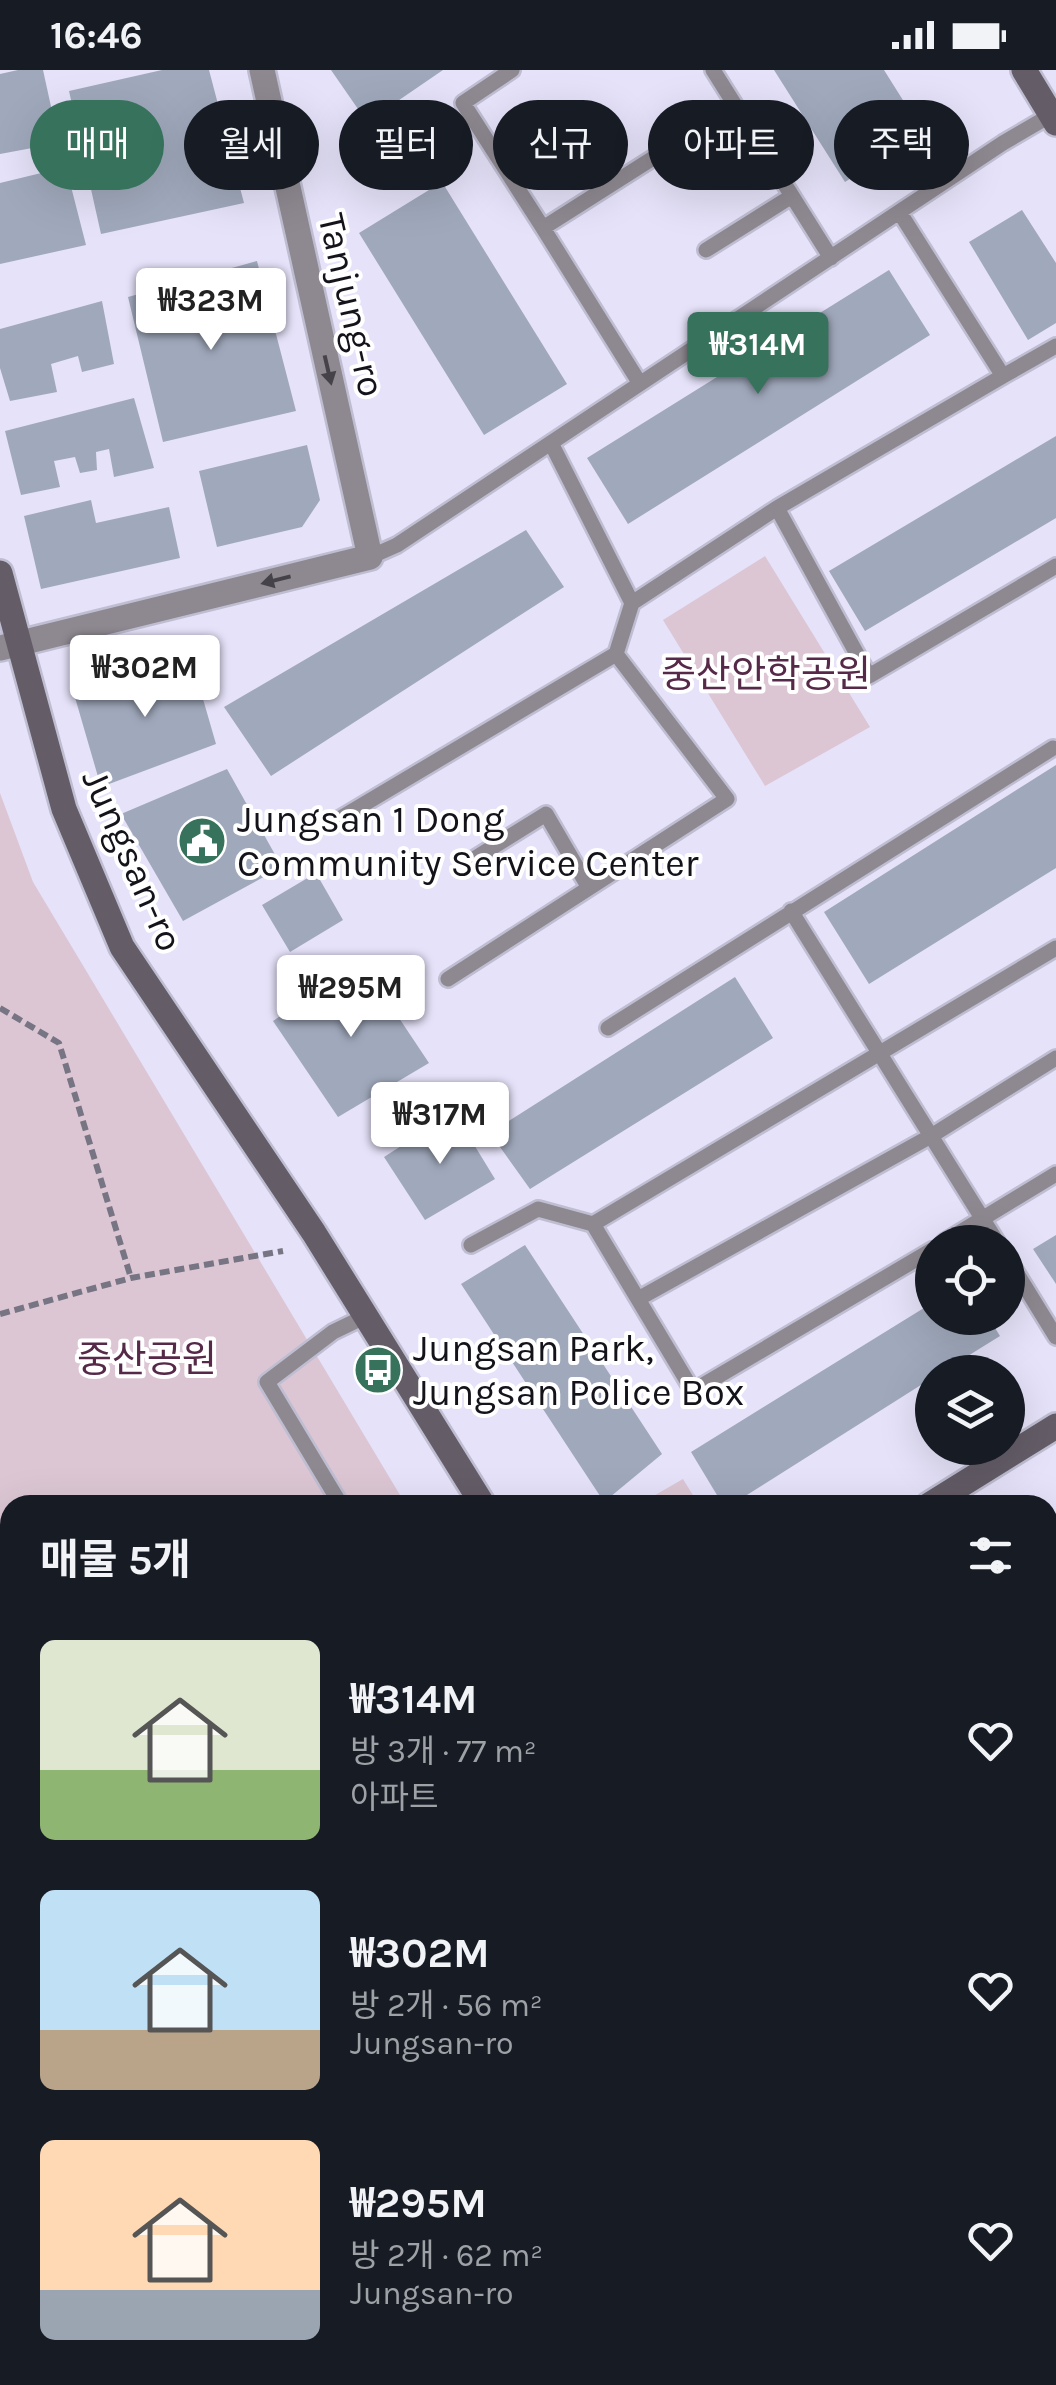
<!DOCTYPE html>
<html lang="ko">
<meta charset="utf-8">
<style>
body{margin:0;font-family:Karla,"Noto Sans KR",sans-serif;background:#242831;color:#f1f3f6;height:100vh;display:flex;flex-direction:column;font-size:38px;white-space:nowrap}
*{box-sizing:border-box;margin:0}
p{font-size:32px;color:#9ea1a6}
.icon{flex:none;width:55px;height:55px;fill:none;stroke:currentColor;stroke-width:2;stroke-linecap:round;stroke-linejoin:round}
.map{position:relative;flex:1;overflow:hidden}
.drawer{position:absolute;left:0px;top:1425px;width:1058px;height:890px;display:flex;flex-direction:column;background:#171b24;border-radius:30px 30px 0 0;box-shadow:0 10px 40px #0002}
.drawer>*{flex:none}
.top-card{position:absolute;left:30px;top:30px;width:998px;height:90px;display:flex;gap:20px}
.buttons{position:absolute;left:915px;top:1155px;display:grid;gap:20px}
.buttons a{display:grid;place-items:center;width:110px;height:110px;border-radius:50%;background:#171b24;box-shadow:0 10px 40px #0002;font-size:50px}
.price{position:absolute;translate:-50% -85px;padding:0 22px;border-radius:10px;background:#fff;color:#222;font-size:32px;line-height:65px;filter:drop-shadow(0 2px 5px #0008)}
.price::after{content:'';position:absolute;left:50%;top:60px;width:30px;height:22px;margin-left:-15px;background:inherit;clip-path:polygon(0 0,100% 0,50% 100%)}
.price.on{background:#36725c;color:#fff}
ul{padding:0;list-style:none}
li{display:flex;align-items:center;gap:30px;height:250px;padding:0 40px}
li span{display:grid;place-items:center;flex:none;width:280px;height:200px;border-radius:15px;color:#555}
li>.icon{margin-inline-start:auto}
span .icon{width:120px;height:120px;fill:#fffc;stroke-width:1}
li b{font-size:42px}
h2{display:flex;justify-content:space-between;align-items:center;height:120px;padding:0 40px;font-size:42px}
.pill{padding:0 35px;border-radius:45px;background:#171b24;box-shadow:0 10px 40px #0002;font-size:35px;line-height:90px}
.pill.on{background:#36725c;color:#fff}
.status{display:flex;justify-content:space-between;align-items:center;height:70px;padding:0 50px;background:#171b24;direction:ltr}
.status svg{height:28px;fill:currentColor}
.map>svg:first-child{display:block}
.green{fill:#dcc6d4}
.building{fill:#a0a9bc}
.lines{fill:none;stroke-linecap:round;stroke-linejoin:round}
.lane-casing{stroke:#bfbdd1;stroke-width:20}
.street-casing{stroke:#bfbdd1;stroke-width:30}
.secondary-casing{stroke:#bfbdd1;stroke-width:30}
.path{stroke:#777583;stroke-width:6;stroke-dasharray:10 5;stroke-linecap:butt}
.lane{stroke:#8e8890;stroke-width:15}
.street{stroke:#8e8890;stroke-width:25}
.secondary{stroke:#645d68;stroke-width:25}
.oneway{fill:#454249}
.labels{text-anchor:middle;stroke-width:8;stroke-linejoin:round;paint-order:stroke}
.street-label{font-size:38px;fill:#14131a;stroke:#fff}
.park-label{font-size:38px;fill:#552947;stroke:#fff}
.poi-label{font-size:38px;fill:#14131a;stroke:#fff;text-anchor:start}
</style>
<div class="status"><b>16:46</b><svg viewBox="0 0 49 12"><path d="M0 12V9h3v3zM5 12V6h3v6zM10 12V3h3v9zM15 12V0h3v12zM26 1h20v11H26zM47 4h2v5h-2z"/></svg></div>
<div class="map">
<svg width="1056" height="2315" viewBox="0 0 1056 2315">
<rect width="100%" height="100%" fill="#e5e2f9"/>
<path class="green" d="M765 486 870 657 765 716 663 550Z
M0 723 33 812 406 1435H10V1941L0 1948Z
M683 1409 699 1435H638Z"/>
<path class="building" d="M18 0H43L59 73 0 84V4Z
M162 0H209L244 133 101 164 69 21Z
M331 0H443L367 52Z
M774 0H884L923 62 845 112Z
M66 97 86 175 0 194V113Z
M442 112 567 314 484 365 359 163Z
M1022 140 1056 193V253L1028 270 969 172Z
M257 191 296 341 163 372 128 227Z
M889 200 930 265 628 454 587 388Z
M102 231 114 294 82 302 78 286 51 294 57 322 10 331 0 298V259Z
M134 328 154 398 114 407 109 379 96 382 97 400 80 403 75 387 54 391 60 417 21 425 5 361Z
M1056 366V448L865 561 829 501Z
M307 375 320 430 302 457 217 477 199 401Z
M91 430 96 453 169 437 180 488 41 519 24 446Z
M526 460 564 517 271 706 224 637Z
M190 584 216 674 101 717 74 624Z
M1056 695V798L869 914 824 842Z
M227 699 282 797 183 851 121 744Z
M316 803 343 850 290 882 262 835Z
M361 891 429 993 338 1047 273 951Z
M735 907 773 968 530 1119 490 1063Z
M454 1042 495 1109 425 1150 384 1087Z
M1056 1165V1214L1033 1179Z
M525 1175 662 1384 604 1432 461 1214Z
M932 1233V1248H989L1000 1266 942 1302H932V1308L731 1435H723L691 1382Z
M1056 1473V1546L1048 1551V1478Z
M1056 1787V1864L1048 1869V1792Z
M1056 2086V2135L1048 2122V2092Z
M10 2243V2305H50L34 2315H0V2249Z
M349 2305H469L454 2315H333Z
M845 2305H919L903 2315H852Z"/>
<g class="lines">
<g class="lane-casing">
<path id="lane" d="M512 0 463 33 543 158 735 36
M713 0 831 188
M543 158 639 312
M706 180 792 126
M1003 306 1056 276
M552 375 632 533
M777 438 869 606 1056 496
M370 487 397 475 1003 73 1056 42
M334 752 616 584 632 533 777 438 1003 306 900 143
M472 790 546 744 589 818
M791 841 997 1172
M448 909 727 729 616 584
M608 958 1053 678
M593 1154 1056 878
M944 1172 1056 1104
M471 1175 538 1139 593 1154 693 1321 932 1180
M1008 1189 1056 1267
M638 1229 931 1066 1056 988
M341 1435 267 1312 333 1262 366 1246
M1048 1637 1056 1632
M1048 1733 1056 1728
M639 2305 645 2315
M709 2305 716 2315
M551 2315 568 2305"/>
</g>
<g class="street-casing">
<path id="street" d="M0 578 370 487 262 0"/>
</g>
<g class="secondary-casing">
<path id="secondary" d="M1024 0 1056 53
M0 503 64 739 122 877 314 1163 483 1435
M929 1435 1056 1356
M0 2022 10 2015
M1033 2305 1039 2315"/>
</g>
<path class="path" d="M0 938 59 973 131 1208
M0 1244 131 1208 283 1181
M0 2103 10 2119
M130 2305 137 2315"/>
<use href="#lane" class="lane"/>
<use href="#street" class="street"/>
<use href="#secondary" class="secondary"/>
</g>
<defs><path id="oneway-solid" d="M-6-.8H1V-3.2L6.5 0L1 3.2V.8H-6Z" transform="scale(2.5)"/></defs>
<g class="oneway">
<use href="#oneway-solid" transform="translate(328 300) rotate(77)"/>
<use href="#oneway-solid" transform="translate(276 510) rotate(166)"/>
</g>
<defs>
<g id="civic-disc" transform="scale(2.5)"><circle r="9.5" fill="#36725c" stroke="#fff"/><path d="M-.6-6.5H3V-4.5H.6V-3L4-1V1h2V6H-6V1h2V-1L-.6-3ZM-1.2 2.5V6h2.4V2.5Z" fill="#fff"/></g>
<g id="bus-disc" transform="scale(2.5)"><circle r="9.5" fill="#36725c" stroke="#fff"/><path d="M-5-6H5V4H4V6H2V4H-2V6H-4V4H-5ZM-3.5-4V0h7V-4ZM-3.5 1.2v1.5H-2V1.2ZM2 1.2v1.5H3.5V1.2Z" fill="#fff"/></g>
</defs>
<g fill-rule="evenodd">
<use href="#civic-disc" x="202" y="771"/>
<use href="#bus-disc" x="378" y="1300"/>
</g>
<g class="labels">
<g class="street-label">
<text transform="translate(352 235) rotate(77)" y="13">Tanjung-ro</text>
<text transform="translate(133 790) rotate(66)" y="13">Jungsan-ro</text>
</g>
<g class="park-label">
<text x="766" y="617">중산안학공원</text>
<text x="147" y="1302">중산공원</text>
</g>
<g class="poi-label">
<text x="237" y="762">Jungsan 1 Dong<tspan x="237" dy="44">Community Service Center</tspan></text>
<text x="413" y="1291">Jungsan Park,<tspan x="413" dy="44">Jungsan Police Box</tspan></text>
</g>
</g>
</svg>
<div class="buttons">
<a><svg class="icon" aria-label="locate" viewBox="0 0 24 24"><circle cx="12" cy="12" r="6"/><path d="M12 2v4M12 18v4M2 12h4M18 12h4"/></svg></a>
<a><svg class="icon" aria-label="layers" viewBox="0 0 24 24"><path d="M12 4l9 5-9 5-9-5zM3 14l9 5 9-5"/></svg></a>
</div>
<b class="price" style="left:211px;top:283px">₩323M</b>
<b class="price on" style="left:758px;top:327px">₩314M</b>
<b class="price" style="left:145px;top:650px">₩302M</b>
<b class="price" style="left:351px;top:970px">₩295M</b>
<b class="price" style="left:440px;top:1097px">₩317M</b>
<div class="top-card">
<a class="pill on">매매</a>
<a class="pill">월세</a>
<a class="pill">필터</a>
<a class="pill">신규</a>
<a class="pill">아파트</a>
<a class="pill">주택</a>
</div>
<section class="drawer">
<h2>매물 5개<svg class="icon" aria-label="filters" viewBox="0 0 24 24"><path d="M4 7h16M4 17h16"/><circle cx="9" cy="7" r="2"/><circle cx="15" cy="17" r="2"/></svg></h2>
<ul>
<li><span style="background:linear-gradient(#dfe7d0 65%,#8fb573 0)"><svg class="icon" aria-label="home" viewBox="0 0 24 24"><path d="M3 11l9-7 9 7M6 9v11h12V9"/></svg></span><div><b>₩314M</b><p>방 3개 · 77 m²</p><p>아파트</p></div><svg class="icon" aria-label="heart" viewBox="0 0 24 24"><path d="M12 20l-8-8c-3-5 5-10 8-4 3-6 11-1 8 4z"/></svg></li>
<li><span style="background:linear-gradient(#bfe0f5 70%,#b9a48a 0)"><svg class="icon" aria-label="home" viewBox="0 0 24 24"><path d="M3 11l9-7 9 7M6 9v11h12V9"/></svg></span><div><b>₩302M</b><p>방 2개 · 56 m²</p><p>Jungsan-ro</p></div><svg class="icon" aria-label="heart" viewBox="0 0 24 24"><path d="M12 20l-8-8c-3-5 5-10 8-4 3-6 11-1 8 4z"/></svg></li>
<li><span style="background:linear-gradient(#ffd9b3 75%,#9aa5b1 0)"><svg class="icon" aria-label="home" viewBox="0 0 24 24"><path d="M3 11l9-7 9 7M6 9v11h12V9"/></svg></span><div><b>₩295M</b><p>방 2개 · 62 m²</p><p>Jungsan-ro</p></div><svg class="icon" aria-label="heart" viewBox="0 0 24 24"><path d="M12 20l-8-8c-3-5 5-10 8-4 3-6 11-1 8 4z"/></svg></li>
</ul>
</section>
</div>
